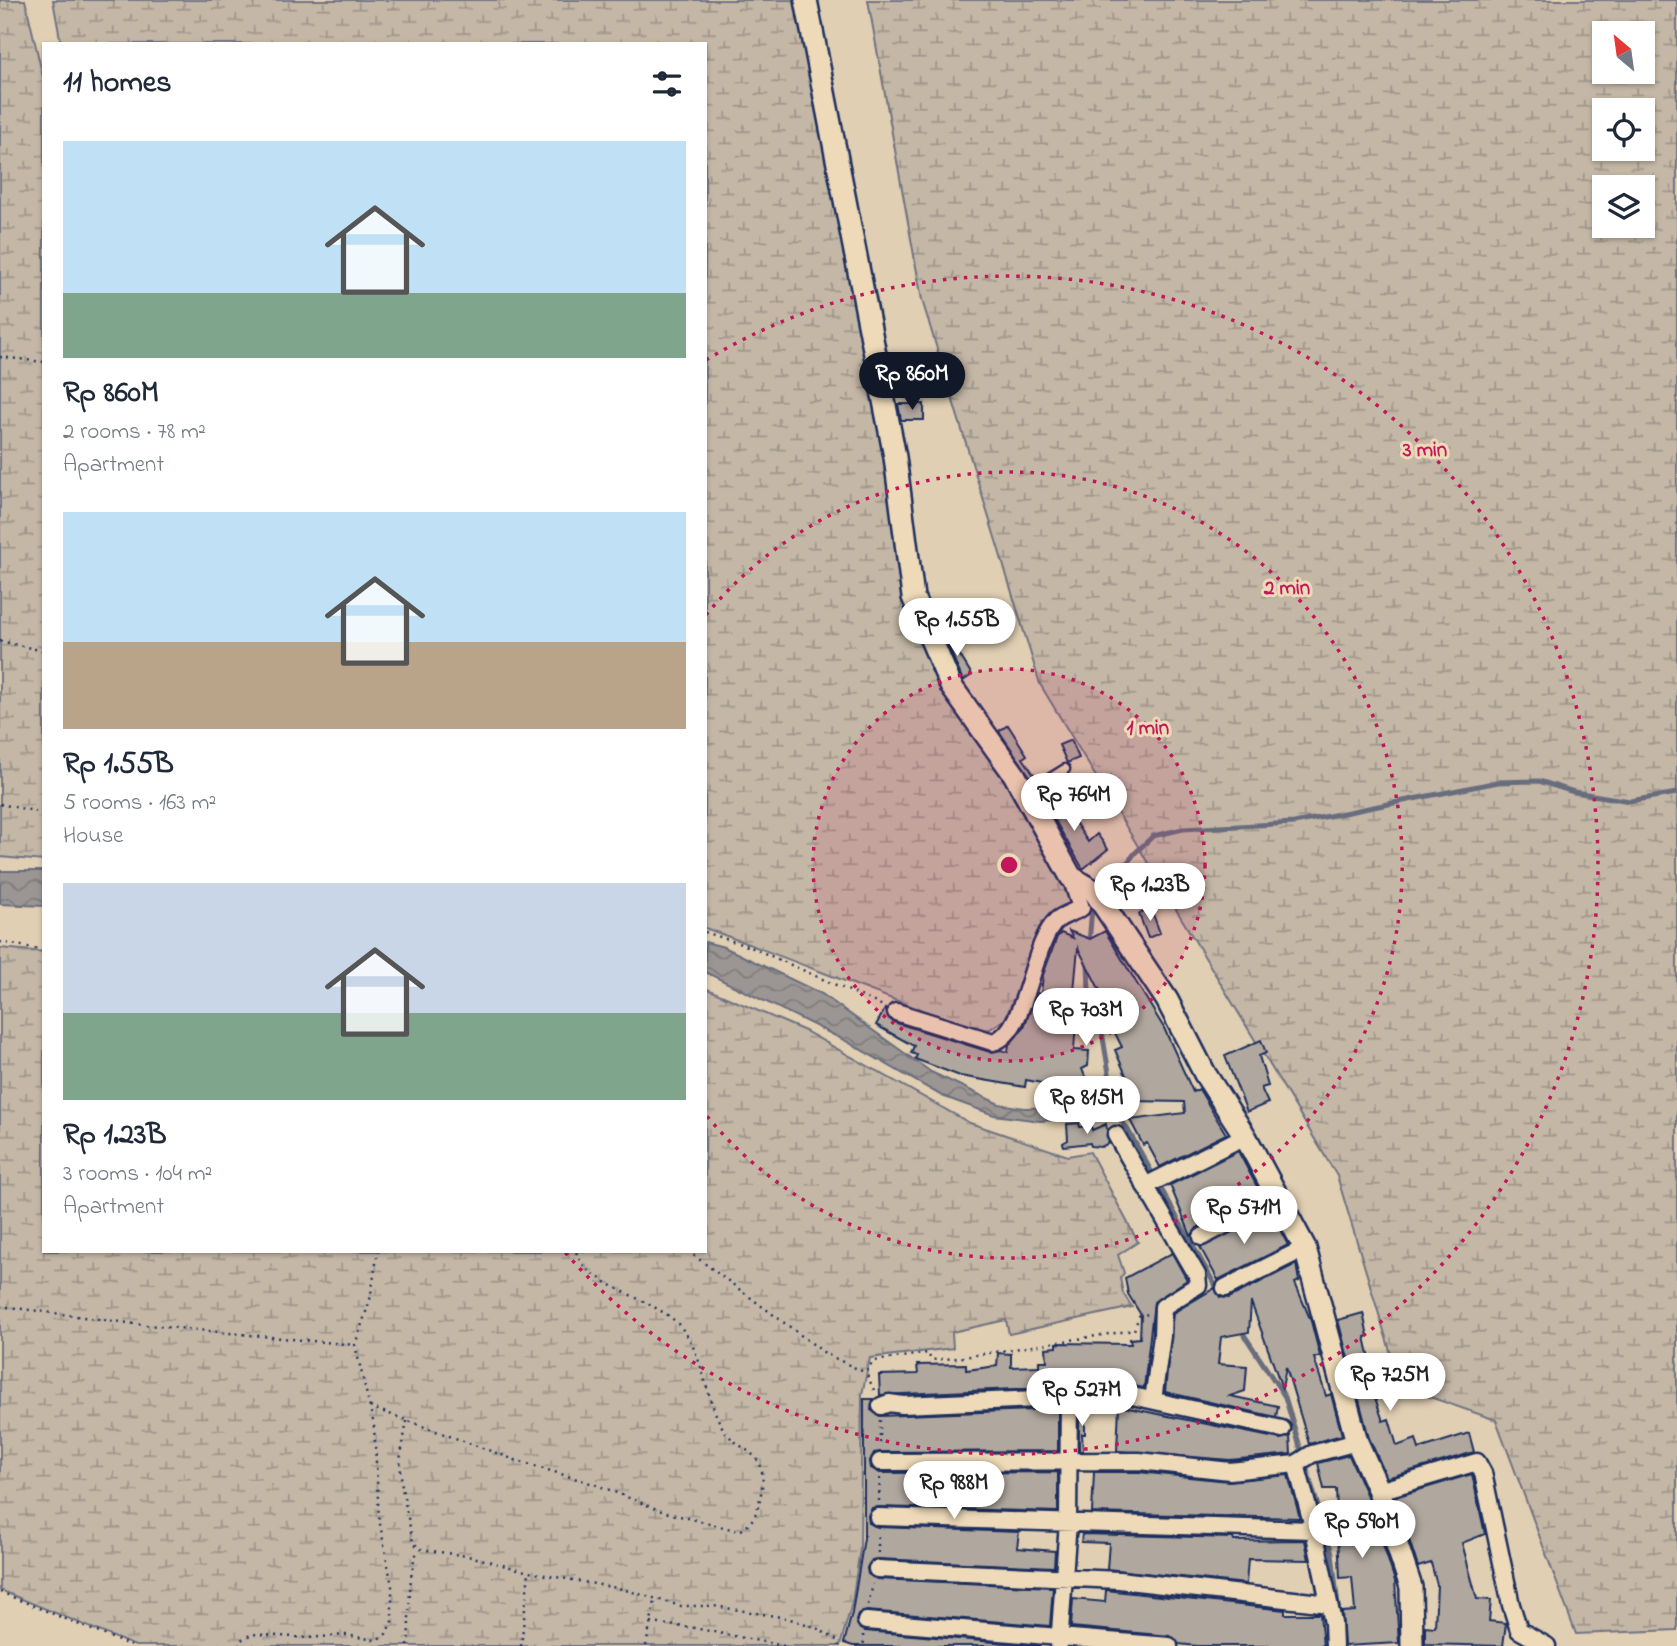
<!DOCTYPE html>
<meta charset="utf-8">
<style>
body{margin:0;font-family:"Indie Flower",sans-serif;background:#f2f2f3;color:#1f2937;height:100vh;display:flex;flex-direction:column;font-size:26px;white-space:nowrap}
*{box-sizing:border-box;margin:0}
p{font-size:23px;color:#747a83}
.icon{flex:none;width:38px;height:38px;fill:none;stroke:currentColor;stroke-width:2;stroke-linecap:round;stroke-linejoin:round}
.map{position:relative;flex:1;overflow:hidden}
.side{position:absolute;left:42px;top:42px;width:665px;height:1211px;display:flex;flex-direction:column;background:#fff;border-radius:0px;box-shadow:0 2px 5px #0004}
.side>*{flex:none}
.needle{width:46px;rotate:331deg}
.controls{position:absolute;left:1592px;top:21px;display:grid;gap:14px}
.controls a{display:grid;place-items:center;width:63px;height:63px;border-radius:0px;background:#fff;box-shadow:0 2px 5px #0004;font-size:35px}
.price{position:absolute;translate:-50% -60px;padding:0 16px;border-radius:24px;background:#fff;color:#222;font-size:23px;line-height:46px;filter:drop-shadow(0 2px 4px #0008)}
.price::after{content:'';position:absolute;left:50%;top:42px;width:21px;height:16px;margin-left:-10px;background:inherit;clip-path:polygon(0 0,100% 0,50% 100%)}
.price.active{background:#111827;color:#fff}
ul{padding:0;list-style:none}
li{display:grid;align-content:center;gap:14px;height:371px;padding:0 21px}
li span{display:grid;place-items:center;height:217px;border-radius:0px;color:#555}
li>.icon{margin-inline-start:auto}
span .icon{width:126px;height:126px;fill:#fffc;stroke-width:1}
li b{font-size:30px}
h2{display:flex;justify-content:space-between;align-items:center;height:84px;padding:0 21px;font-size:30px}
.map>svg:first-child{display:block}
.wetland{fill:url(#wetland-marsh);stroke:#707382;stroke-width:2;fill-rule:evenodd}
.water{fill:url(#water-waves);stroke:#686d7e;stroke-width:2}
.lines{fill:none;stroke-linecap:round;stroke-linejoin:round}
.stream{stroke:#686d7e;stroke-width:5}
.building{fill:#b0a79e;stroke:#1b2f5e;stroke-width:2}
.lane-casing{stroke:#1b2f5e;stroke-width:13}
.street-casing{stroke:#1b2f5e;stroke-width:21}
.secondary-casing{stroke:#1b2f5e;stroke-width:26}
.path{stroke:#1b2f5e;stroke-width:2.5;stroke-dasharray:2 5;stroke-linecap:butt}
.lane{stroke:#eed9b8;stroke-width:8}
.street{stroke:#eed9b8;stroke-width:16}
.secondary{stroke:#eed9b8;stroke-width:21}
.ring{fill:none;stroke:#c2185b;stroke-width:3.5;stroke-dasharray:3.5 7}
.centre{fill:#c2185b;stroke:#eed9b8;stroke-width:3.5}
.ring-label{font-size:21px;text-anchor:middle;font-weight:bold;fill:#c2185b;stroke:#eed9b8;stroke-width:6;stroke-linejoin:round;paint-order:stroke}
</style>
<div class="map">
<svg width="1677" height="1646" viewBox="0 0 1677 1646">
<defs>
<pattern id="wetland-marsh" width="20" height="14" patternUnits="userSpaceOnUse" patternTransform="scale(1.75)"><rect width="20" height="14" fill="#c4b7a6"/><path d="M1 5h8M5 5V1M11 12h8M15 12V8" fill="none" stroke="#9e958a"/></pattern>
<pattern id="water-waves" width="16" height="10" patternUnits="userSpaceOnUse" patternTransform="scale(1.75)"><rect width="16" height="10" fill="#9b9694"/><path d="M0 5q4-4 8 0t8 0" fill="none" stroke="#7e7b7c"/></pattern>
</defs>
<rect width="100%" height="100%" fill="#e1cfb3"/>
<filter id="ink" filterUnits="userSpaceOnUse"><feTurbulence type="fractalNoise" baseFrequency=".0143" numOctaves="2"/><feDisplacementMap in="SourceGraphic" scale="14" xChannelSelector="R" yChannelSelector="G"/><feConvolveMatrix kernelMatrix="1 2 1 2 8 2 1 2 1" color-interpolation-filters="sRGB"/></filter>
<g filter="url(#ink)">
<path class="wetland" d="M0 0H25L44 81V861L0 857Z
M53 0H799L887 451 902 573 983 743 1072 883 1074 904 1048 918 1005 1019 990 1029 977 1030C885 998 796 961 705 928V44H61Z
M868 0H1677V1630L1576 1634 1496 1420 1401 1387 1337 1176 1040 684 922 300ZM1605 33H1643V72H1605ZM1605 110H1643V149H1605ZM1605 187H1643V226H1605Z
M0 948 44 952V1251H705V988L805 1031 970 1123 1068 1156 1090 1152 1138 1242 1118 1255 1124 1273 1120 1278 1123 1293 1132 1307 1009 1334 1006 1320 952 1332 953 1348 870 1358 862 1394 860 1549 852 1603 840 1646H135L0 1590Z"/>
<path class="water" d="M0 871H44V906L0 904Z
M705 942 724 947 822 994 931 1072 999 1104 1024 1108 1075 1107 1116 1100 1118 1110 1110 1116 1040 1121 994 1115 942 1096 844 1040 705 972Z"/>
<g class="lines">
<path class="stream" d="M1103 894 1135 853 1153 836 1183 829 1294 823 1498 782 1539 781 1574 792 1630 801 1677 793
M1089 943 1092 908 1097 902
M1088 963 1089 992 1102 1032 1109 1073 1111 1107 1128 1130 1224 1301
M1239 1327 1285 1397 1332 1553 1339 1615"/>
</g>
<path class="building" d="M898 404H924V420H901Z
M940 623 972 675 963 681 939 624Z
M1008 725 1027 755 1023 758 1037 779 1033 781 999 731Z
M1071 740 1079 758 1067 763 1059 745Z
M1045 789 1052 802 1059 798 1088 842 1097 834 1108 849 1083 869 1039 793Z
M1151 909 1160 933 1148 938 1139 914Z
M1069 931 1090 939 1105 931 1164 1028 1193 1092 1199 1089 1226 1134 1160 1167 1147 1143 1143 1145 1130 1120 1185 1113 1184 1102 1131 1101 1126 1089 1131 1087 1115 1050 1122 1047 1114 1031 1116 1030 1108 1014 1111 1012 1078 948 1071 1023H1076L1074 1050 1089 1051 1088 1066 1082 1069 1088 1084 1087 1100 1069 1099V1090H1062V1087L1026 1080 1025 1087 960 1076 915 1059 917 1055 911 1053 914 1046 876 1025 885 1009 893 1022 990 1052 1001 1050 1008 1052 1009 1045 1024 1027 1037 993 1041 994 1043 975 1057 937 1061 933 1073 938Z
M1261 1040 1266 1053 1259 1056 1268 1086 1261 1088 1268 1103 1247 1112 1225 1056Z
M1079 1123 1080 1127 1091 1126 1092 1130 1106 1124 1109 1143 1101 1147 1091 1146 1090 1143 1064 1146 1063 1143 1068 1140 1067 1124Z
M1238 1151 1261 1194 1197 1228 1191 1236 1170 1185Z
M1271 1213 1288 1245 1218 1280 1200 1247Z
M1172 1253 1187 1280 1154 1302 1144 1388 1128 1385 1093 1386V1382L1066 1384 1063 1387 880 1395 879 1375 918 1374 917 1365 966 1364V1370L997 1366 998 1353 1011 1354V1367L1039 1366V1361H1047L1046 1348 1057 1347V1343L1131 1344 1130 1339 1140 1338 1141 1315 1128 1294 1125 1278Z
M1296 1264 1299 1281 1295 1283 1311 1321 1320 1356 1314 1358 1326 1396 1331 1394 1342 1435 1309 1444 1286 1367 1282 1388 1251 1302 1249 1332 1221 1337 1218 1364 1247 1366 1245 1391 1230 1396 1278 1406 1276 1417 1165 1392 1173 1313 1215 1288 1220 1297 1229 1298Z
M1363 1313 1368 1336 1365 1337 1376 1385 1371 1386 1383 1421 1389 1419 1397 1446 1416 1439 1419 1449 1469 1433 1474 1452 1387 1478 1369 1438 1338 1320Z
M864 1399H873L871 1410 880 1416 1058 1409V1451L880 1452 874 1453 870 1461 871 1468 880 1473 1058 1472V1512L878 1507 872 1508 868 1516 869 1523 878 1527 1019 1532 1017 1548 1055 1551 1054 1567 877 1559 872 1560 867 1568 868 1574 877 1579 1053 1587 1050 1626 867 1611 858 1615 856 1621 860 1629 865 1631 1041 1646H853L844 1643 852 1613 864 1538Z
M1119 1406 1280 1439 1290 1436 1291 1454 1230 1460 1117 1451Z
M1085 1409V1434H1082L1083 1451H1079V1410Z
M1349 1455 1367 1496 1395 1581 1399 1643 1344 1646 1342 1612 1355 1611 1352 1577 1340 1578 1336 1489H1324L1318 1463Z
M1094 1472H1138L1229 1481 1288 1475 1300 1518 1092 1513Z
M1472 1474 1485 1534 1462 1543 1477 1599 1491 1600 1489 1621 1506 1623 1503 1646 1425 1644V1626L1435 1627 1437 1585 1431 1563 1418 1567 1395 1497Z
M1082 1534 1233 1538 1234 1541 1305 1540 1309 1560 1248 1559 1246 1584 1107 1569 1109 1543 1081 1542Z
M1106 1590 1285 1610V1614H1320L1323 1646H1197L1179 1644 1170 1636 1071 1627 1073 1599 1105 1602Z"/>
<g class="lines">
<g class="lane-casing">
<path id="lane" d="M1025 794 1065 769"/>
</g>
<g class="street-casing">
<path id="street" d="M896 1012 993 1042C1028 1033 1030 945 1057 920 1063 915 1074 912 1081 908L1071 877
M1116 1135 1197 1275 1198 1285 1163 1307 1162 1336 1153 1400
M1145 1186 1245 1136
M1202 1237 1277 1198
M1225 1288 1305 1248
M881 1406 889 1403 903 1405 1128 1395 1282 1429
M880 1462 1139 1461 1230 1471 1296 1464 1312 1454 1357 1442
M1296 1464 1314 1530 1333 1623 1334 1646
M1379 1491 1477 1462 1483 1473 1511 1605 1519 1630 1547 1646
M878 1517 1314 1530
M877 1569 1119 1580 1329 1604
M866 1621 1169 1646
M1059 1645 1068 1522 1069 1396"/>
</g>
<g class="secondary-casing">
<path id="secondary" d="M806 0 895 457 913 597 951 686 1014 774 1071 877 1094 891 1167 1000 1205 1074 1245 1136 1305 1248 1357 1442 1379 1491 1411 1587 1412 1646"/>
</g>
<path class="path" d="M0 357 44 362
M0 641 44 651
M0 804 44 813
M705 932 753 948 883 1006
M0 942 44 950
M688 1251 826 1354 866 1373
M0 1306 136 1324 355 1345
M874 1390 866 1373 869 1366 875 1361 928 1353 931 1360 957 1358 1134 1330 1139 1316 1148 1314
M370 1407 518 1461 597 1485 664 1512 739 1531C749 1527 755 1517 758 1507 775 1442 740 1461 720 1423 704 1392 703 1352 679 1325 658 1300 583 1284 576 1251
M880 1420V1445
M407 1421 400 1460 402 1488 413 1542 420 1549 473 1557 529 1572 622 1589 681 1606H714L787 1618 815 1627 838 1641 839 1646
M879 1501 880 1476
M878 1553V1532
M0 1592 131 1646
M868 1605 873 1584
M651 1623 694 1628 784 1646
M863 1635 864 1646
M239 1646 241 1640 252 1634 308 1638 345 1635 376 1640 386 1634 392 1621V1586L379 1519 374 1425 355 1345 370 1300 378 1251
M408 1646C410 1626 407 1562 419 1550
M521 1646 529 1572
M646 1646 655 1601"/>
<use href="#lane" class="lane"/>
<use href="#street" class="street"/>
<use href="#secondary" class="secondary"/>
</g>
</g>
<circle cx="1009" cy="865" r="196" fill="#c2185b" fill-opacity=".12"/>
<g class="ring">
<circle cx="1009" cy="865" r="196"/>
<path d="M706 615A393 393 0 1 1 706 1115"/>
<path d="M706 360A589 589 0 1 1 564 1251"/>
</g>
<circle cx="1009" cy="865" r="10" class="centre"/>
<g class="ring-label">
<text x="1425" y="456">3 min</text>
<text x="1287" y="594">2 min</text>
<text x="1148" y="734">1 min</text>
</g>
</svg>
<div class="controls">
<a><svg class="needle" viewBox="-14 -14 28 28"><path d="M0-13l5 13h-10z" fill="#e53935"/><path d="M0 13l5-13h-10z" fill="#747a83"/></svg></a>
<a><svg class="icon" aria-label="locate" viewBox="0 0 24 24"><circle cx="12" cy="12" r="6"/><path d="M12 2v4M12 18v4M2 12h4M18 12h4"/></svg></a>
<a><svg class="icon" aria-label="layers" viewBox="0 0 24 24"><path d="M12 4l9 5-9 5-9-5zM3 14l9 5 9-5"/></svg></a>
</div>
<b class="price active" style="left:912px;top:412px">Rp 860M</b>
<b class="price" style="left:957px;top:658px">Rp 1.55B</b>
<b class="price" style="left:1074px;top:833px">Rp 764M</b>
<b class="price" style="left:1150px;top:923px">Rp 1.23B</b>
<b class="price" style="left:1086px;top:1048px">Rp 703M</b>
<b class="price" style="left:1087px;top:1136px">Rp 815M</b>
<b class="price" style="left:1244px;top:1246px">Rp 571M</b>
<b class="price" style="left:1390px;top:1413px">Rp 725M</b>
<b class="price" style="left:1082px;top:1428px">Rp 527M</b>
<b class="price" style="left:954px;top:1521px">Rp 988M</b>
<b class="price" style="left:1362px;top:1560px">Rp 590M</b>
<section class="side">
<h2>11 homes<svg class="icon" aria-label="filters" viewBox="0 0 24 24"><path d="M4 7h16M4 17h16"/><circle cx="9" cy="7" r="2"/><circle cx="15" cy="17" r="2"/></svg></h2>
<ul>
<li><span style="background:linear-gradient(#bfe0f5 70%,#7fa58c 0)"><svg class="icon" aria-label="home" viewBox="0 0 24 24"><path d="M3 11l9-7 9 7M6 9v11h12V9"/></svg></span><div><b>Rp 860M</b><p>2 rooms · 78 m²</p><p>Apartment</p></div></li>
<li><span style="background:linear-gradient(#bfe0f5 60%,#b9a48a 0)"><svg class="icon" aria-label="home" viewBox="0 0 24 24"><path d="M3 11l9-7 9 7M6 9v11h12V9"/></svg></span><div><b>Rp 1.55B</b><p>5 rooms · 163 m²</p><p>House</p></div></li>
<li><span style="background:linear-gradient(#c9d6e8 60%,#7fa58c 0)"><svg class="icon" aria-label="home" viewBox="0 0 24 24"><path d="M3 11l9-7 9 7M6 9v11h12V9"/></svg></span><div><b>Rp 1.23B</b><p>3 rooms · 104 m²</p><p>Apartment</p></div></li>
</ul>
</section>
</div>
